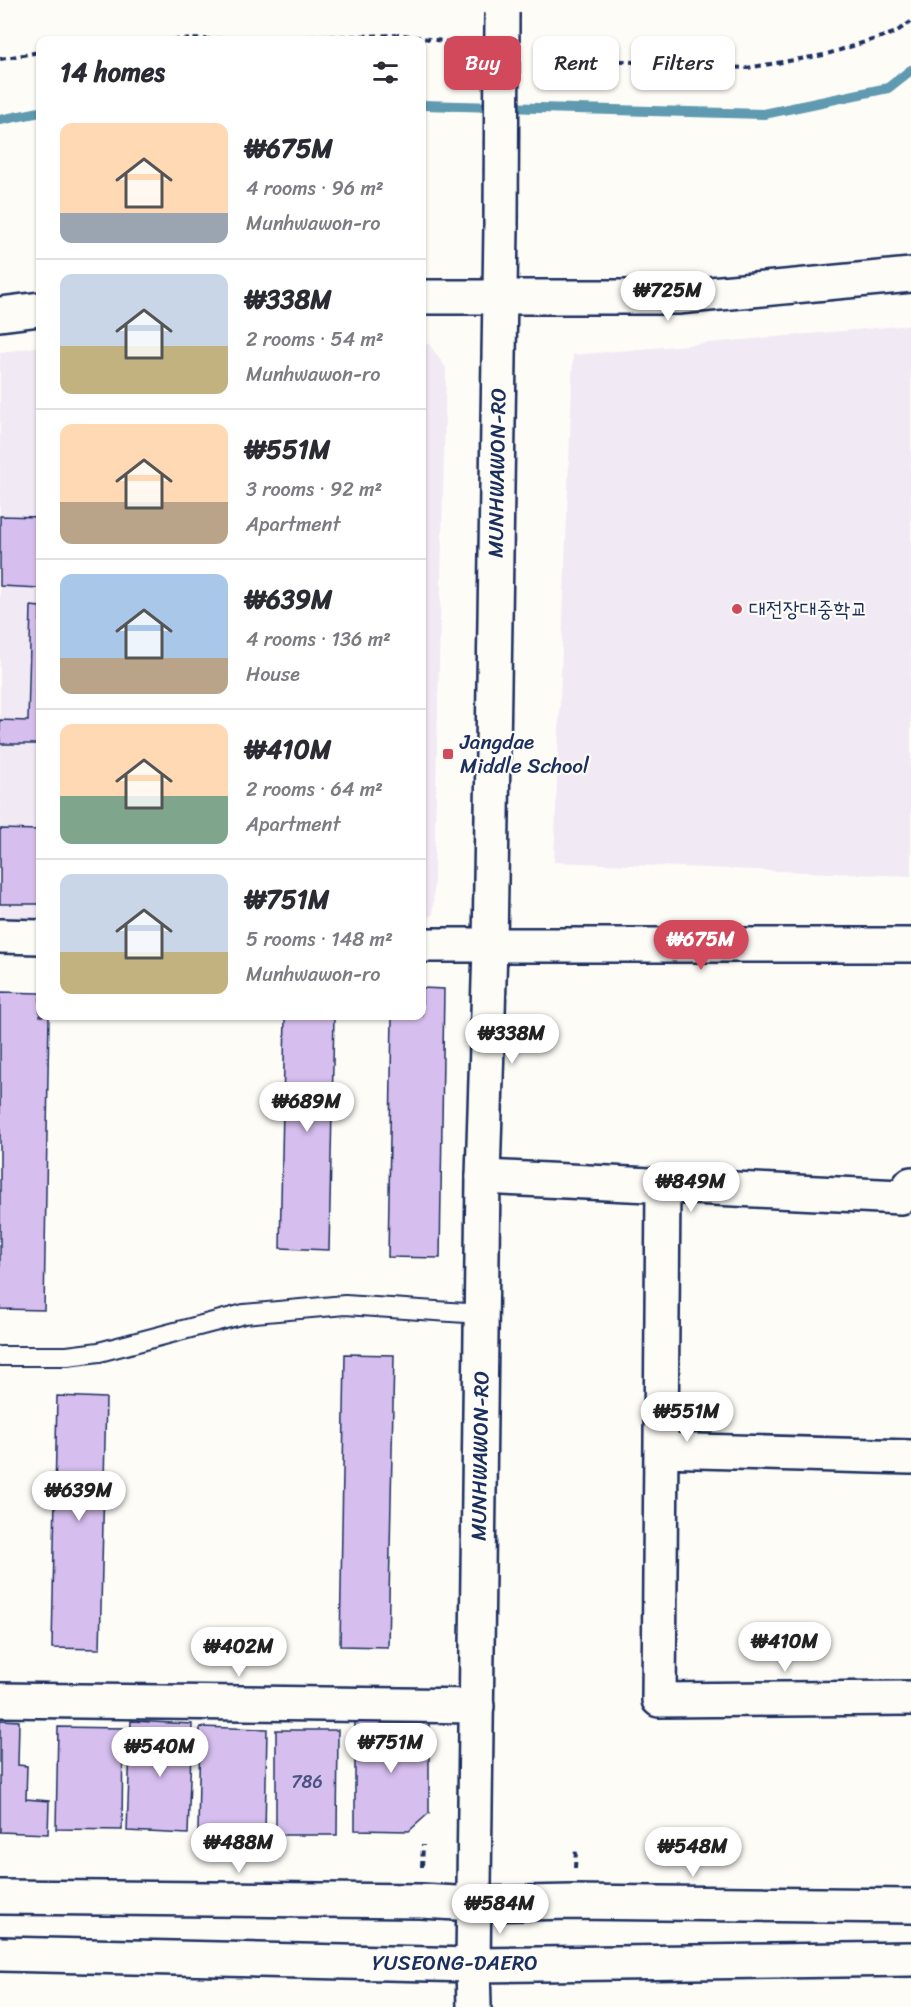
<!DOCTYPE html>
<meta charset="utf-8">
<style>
body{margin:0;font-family:Sriracha,"Poor Story",sans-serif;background:#f2f2f3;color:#2b2b33;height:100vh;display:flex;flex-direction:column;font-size:22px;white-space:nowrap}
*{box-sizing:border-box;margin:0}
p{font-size:20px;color:#7c7c81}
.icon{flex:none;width:33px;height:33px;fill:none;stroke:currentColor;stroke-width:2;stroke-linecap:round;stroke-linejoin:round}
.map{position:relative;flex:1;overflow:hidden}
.drawer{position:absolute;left:36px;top:36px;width:390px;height:984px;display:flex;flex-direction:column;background:#fff;border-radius:12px;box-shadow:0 2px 4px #0004}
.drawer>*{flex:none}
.banner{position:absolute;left:444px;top:36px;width:376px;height:54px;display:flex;gap:12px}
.price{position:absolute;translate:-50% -51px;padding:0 14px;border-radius:21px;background:#fff;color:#222;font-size:20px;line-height:39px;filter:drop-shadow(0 2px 3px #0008)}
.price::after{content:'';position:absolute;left:50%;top:36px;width:18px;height:14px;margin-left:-9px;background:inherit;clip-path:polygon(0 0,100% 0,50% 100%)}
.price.on{background:#d1495b;color:#fff}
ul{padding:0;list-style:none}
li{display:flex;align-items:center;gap:18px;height:150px;padding:0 24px}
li+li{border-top:2px solid #e1e1e2}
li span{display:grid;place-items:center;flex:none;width:168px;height:120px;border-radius:12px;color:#555}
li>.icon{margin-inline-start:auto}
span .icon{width:72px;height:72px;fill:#fffc;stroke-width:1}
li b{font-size:26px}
h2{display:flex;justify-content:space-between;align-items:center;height:72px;padding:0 24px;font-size:26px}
.tag{padding:0 21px;border-radius:12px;background:#fff;box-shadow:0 2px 4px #0004;font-size:21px;line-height:54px}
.tag.on{background:#d1495b;color:#fff}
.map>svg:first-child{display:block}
.built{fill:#f1e9f4}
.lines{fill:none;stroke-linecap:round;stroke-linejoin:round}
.stream{stroke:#619ab0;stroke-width:10}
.building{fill:#d6beee;stroke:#1b2f5e;stroke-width:1.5}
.lane-casing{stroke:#1b2f5e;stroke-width:22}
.street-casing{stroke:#1b2f5e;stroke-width:38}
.secondary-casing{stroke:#1b2f5e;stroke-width:38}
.path{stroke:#1b2f5e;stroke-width:4;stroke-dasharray:6 4.5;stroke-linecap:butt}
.lane{stroke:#fdfcf7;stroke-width:18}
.street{stroke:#fdfcf7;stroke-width:33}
.secondary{stroke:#fdfcf7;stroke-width:33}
.secondary-bridge-casing{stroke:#1b2f5e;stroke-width:38;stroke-linecap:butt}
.secondary-bridge{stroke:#fdfcf7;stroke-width:33}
.poi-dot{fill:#d1495b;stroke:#fdfcf7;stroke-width:2}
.labels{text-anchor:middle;stroke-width:4.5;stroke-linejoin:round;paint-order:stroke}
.number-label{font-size:18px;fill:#4a5382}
.street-label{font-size:21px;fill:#1b2f5e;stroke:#fdfcf7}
.poi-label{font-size:21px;fill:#1b2f5e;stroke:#fdfcf7;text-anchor:start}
</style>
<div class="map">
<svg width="911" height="2007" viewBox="0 0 911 2007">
<rect width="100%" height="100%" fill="#fdfcf7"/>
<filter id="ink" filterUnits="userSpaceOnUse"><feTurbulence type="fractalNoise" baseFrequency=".0167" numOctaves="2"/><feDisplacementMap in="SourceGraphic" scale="12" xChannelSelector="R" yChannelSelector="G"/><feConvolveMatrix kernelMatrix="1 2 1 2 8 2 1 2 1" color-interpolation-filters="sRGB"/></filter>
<g filter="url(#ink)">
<path class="built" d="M911 325V876L554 862 573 355Z
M422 344H429L446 368 433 914 422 922Z
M40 346V921H0V353Z"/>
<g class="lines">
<path class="stream" d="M422 105 764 114 888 88 911 70
M0 120 40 112"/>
</g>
<path class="building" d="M0 516 40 517V588L0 586Z
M31 606 40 607V744H0V720L28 721Z
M0 829 40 830V904H0Z
M422 988 444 989 440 1258 388 1257 392 1016H422Z
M0 992 40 993V1016H49L44 1310 0 1309Z
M285 1016H334L329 1250 280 1248Z
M345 1354 394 1355 388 1647 340 1646Z
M57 1396 106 1398 100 1649 52 1648Z
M0 1720 19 1721 18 1765 27 1766 26 1799 49 1801 48 1834 0 1832Z
M355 1720 429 1721V1813L409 1831 355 1830Z
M131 1721 192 1724 188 1834 127 1831Z
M58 1727 123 1728 122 1830 56 1829Z
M200 1727 267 1729 265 1833 198 1832Z
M276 1730H338L337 1835H276Z"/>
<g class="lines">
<g class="lane-casing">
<path id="lane" d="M0 1356H67L99 1352 244 1314 345 1305 481 1314"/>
</g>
<g class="street-casing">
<path id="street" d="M422 297H678L911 275
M0 314 40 309
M0 936 40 937
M422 945H911
M483 1177 901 1197 911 1184
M663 1186 659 1700 911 1698
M661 1450 911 1457
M0 1700 477 1706
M473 1965 474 2007"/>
</g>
<g class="secondary-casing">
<path id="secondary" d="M0 1897 421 1901 475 1904 572 1902 911 1906
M0 1954 473 1965 911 1959
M473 1965 483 1177 490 947 501 226"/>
</g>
<path class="path" d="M162 40 403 35 469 45
M536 53 644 63 747 68 824 55 894 33 911 22
M0 59 40 52
M422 1867 423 1845
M575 1868 576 1849"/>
<use href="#lane" class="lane"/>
<use href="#street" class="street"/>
<use href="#secondary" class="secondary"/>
<g class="secondary-bridge-casing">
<path id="secondary-bridge" d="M501 226 502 13"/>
</g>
<use href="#secondary-bridge" class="secondary-bridge"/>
</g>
</g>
<g class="poi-dot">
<circle cx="737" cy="609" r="6"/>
<rect x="442" y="748" width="12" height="12" rx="3"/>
</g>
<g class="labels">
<g class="number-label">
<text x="307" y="1788">786</text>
</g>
<g class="street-label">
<text transform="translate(497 473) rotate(-89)" y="7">MUNHWAWON-RO</text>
<text transform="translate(480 1456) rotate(-89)" y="7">MUNHWAWON-RO</text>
<text x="455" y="1970">YUSEONG-DAERO</text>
</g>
<g class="poi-label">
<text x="749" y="616">대전장대중학교</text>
<text x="460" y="749">Jangdae<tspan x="460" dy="24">Middle School</tspan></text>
</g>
</g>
</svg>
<b class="price" style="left:668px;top:322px">₩725M</b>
<b class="price on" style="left:701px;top:971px">₩675M</b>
<b class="price" style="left:512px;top:1065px">₩338M</b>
<b class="price" style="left:307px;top:1133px">₩689M</b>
<b class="price" style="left:691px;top:1213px">₩849M</b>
<b class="price" style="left:687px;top:1443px">₩551M</b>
<b class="price" style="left:79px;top:1522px">₩639M</b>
<b class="price" style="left:785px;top:1673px">₩410M</b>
<b class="price" style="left:239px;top:1678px">₩402M</b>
<b class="price" style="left:391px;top:1774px">₩751M</b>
<b class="price" style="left:160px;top:1778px">₩540M</b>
<b class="price" style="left:239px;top:1874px">₩488M</b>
<b class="price" style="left:693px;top:1878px">₩548M</b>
<b class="price" style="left:500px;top:1935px">₩584M</b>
<div class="banner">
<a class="tag on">Buy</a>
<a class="tag">Rent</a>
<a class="tag">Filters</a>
</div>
<section class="drawer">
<h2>14 homes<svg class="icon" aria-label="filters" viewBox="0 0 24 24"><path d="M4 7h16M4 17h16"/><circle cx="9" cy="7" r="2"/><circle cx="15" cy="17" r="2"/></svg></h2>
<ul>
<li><span style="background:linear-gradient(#ffd9b3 75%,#9aa5b1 0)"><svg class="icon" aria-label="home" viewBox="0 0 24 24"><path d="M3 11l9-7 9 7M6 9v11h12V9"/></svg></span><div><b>₩675M</b><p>4 rooms · 96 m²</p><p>Munhwawon-ro</p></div></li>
<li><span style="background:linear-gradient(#c9d6e8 60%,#c2b280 0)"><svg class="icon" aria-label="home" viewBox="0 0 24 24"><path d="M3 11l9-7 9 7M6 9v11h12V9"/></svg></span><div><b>₩338M</b><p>2 rooms · 54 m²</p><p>Munhwawon-ro</p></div></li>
<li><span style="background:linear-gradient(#ffd9b3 65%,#b9a48a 0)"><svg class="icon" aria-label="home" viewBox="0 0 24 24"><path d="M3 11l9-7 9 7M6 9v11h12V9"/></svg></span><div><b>₩551M</b><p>3 rooms · 92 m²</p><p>Apartment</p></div></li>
<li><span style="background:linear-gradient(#a9c7e8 70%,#b9a48a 0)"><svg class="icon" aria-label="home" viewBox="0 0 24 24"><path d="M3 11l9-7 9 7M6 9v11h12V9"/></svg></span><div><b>₩639M</b><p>4 rooms · 136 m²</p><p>House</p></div></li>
<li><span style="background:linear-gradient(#ffd9b3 60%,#7fa58c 0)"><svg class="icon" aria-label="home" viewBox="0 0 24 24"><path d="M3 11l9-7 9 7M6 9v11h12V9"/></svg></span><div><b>₩410M</b><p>2 rooms · 64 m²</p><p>Apartment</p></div></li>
<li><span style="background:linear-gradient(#c9d6e8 65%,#c2b280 0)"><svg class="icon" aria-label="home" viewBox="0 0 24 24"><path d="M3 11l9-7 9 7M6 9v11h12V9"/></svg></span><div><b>₩751M</b><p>5 rooms · 148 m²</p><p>Munhwawon-ro</p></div></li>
</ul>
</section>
</div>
